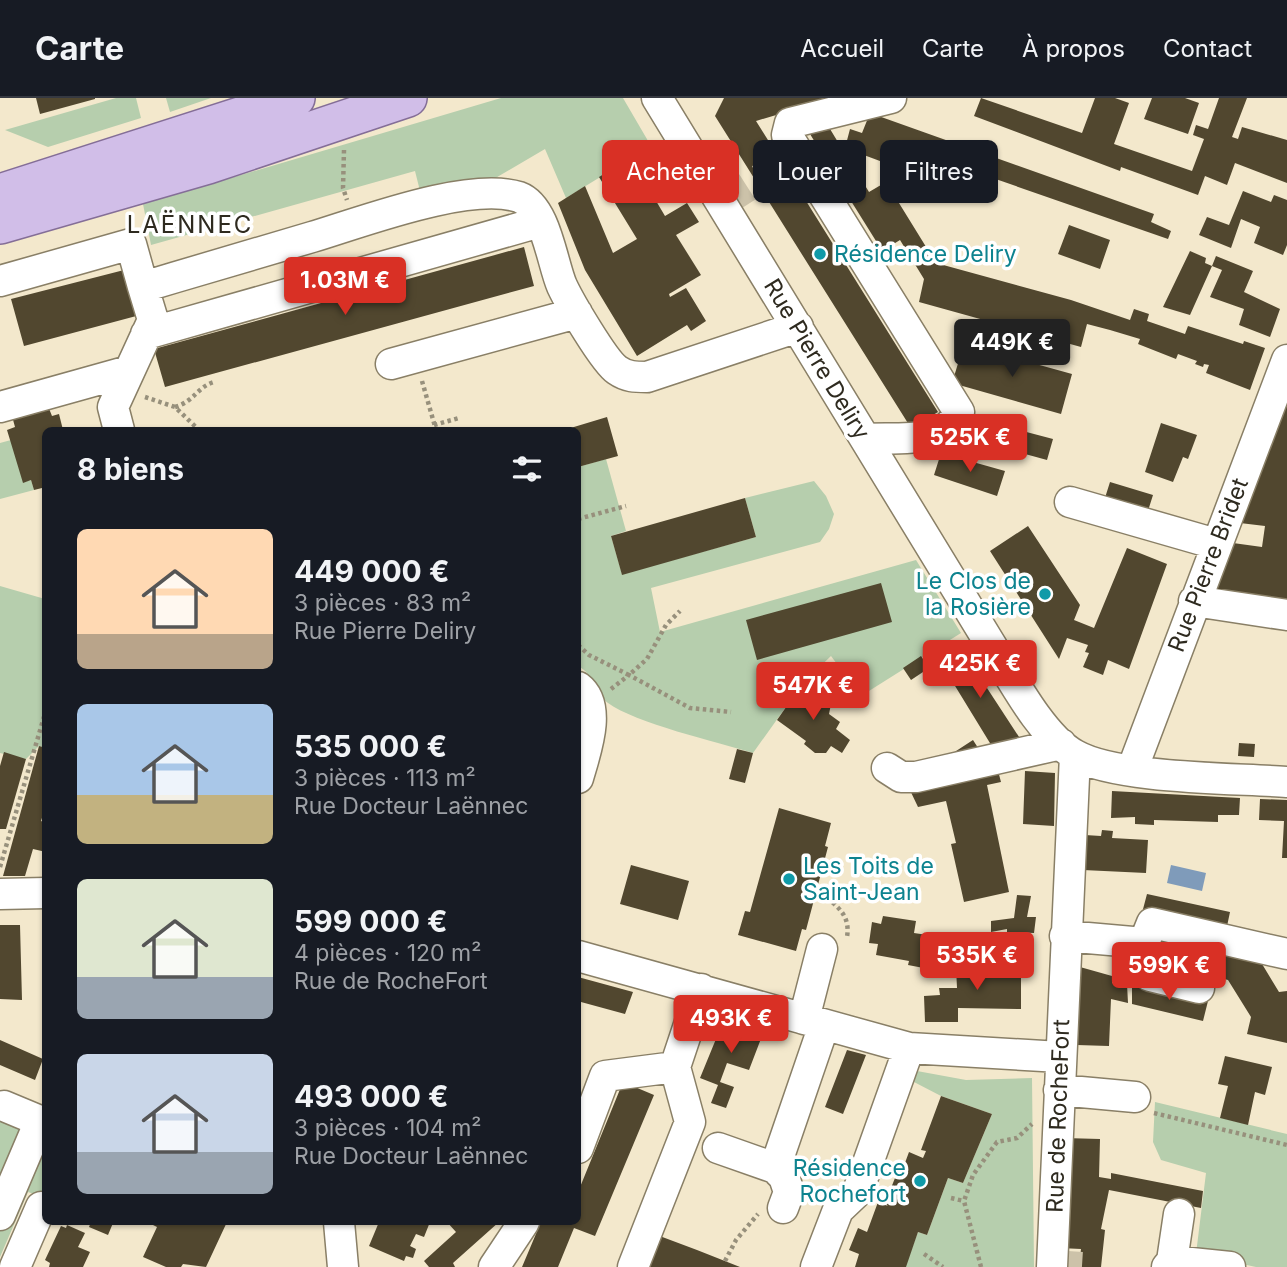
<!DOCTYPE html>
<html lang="fr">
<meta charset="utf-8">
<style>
body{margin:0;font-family:Inter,sans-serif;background:#20242c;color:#f1f3f6;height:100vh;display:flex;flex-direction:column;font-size:26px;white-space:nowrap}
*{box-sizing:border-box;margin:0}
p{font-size:23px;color:#9ea1a6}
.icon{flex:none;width:38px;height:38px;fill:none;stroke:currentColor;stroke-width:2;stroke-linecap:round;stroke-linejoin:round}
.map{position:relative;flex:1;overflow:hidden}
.panel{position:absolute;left:42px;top:329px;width:539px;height:798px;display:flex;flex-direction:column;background:#171b24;border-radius:10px;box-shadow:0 2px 5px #0004}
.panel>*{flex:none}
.top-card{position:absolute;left:602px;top:42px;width:579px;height:63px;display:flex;gap:14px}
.price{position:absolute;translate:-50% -60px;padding:0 16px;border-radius:7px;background:#d93025;color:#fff;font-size:23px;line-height:46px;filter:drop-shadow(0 2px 4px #0008)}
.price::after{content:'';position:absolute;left:50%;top:42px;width:21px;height:16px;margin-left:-10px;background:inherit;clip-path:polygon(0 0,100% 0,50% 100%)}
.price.active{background:#222;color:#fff}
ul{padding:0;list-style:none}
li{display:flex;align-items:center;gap:21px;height:175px;padding:0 35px}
li span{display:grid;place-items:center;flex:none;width:196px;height:140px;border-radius:10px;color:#555}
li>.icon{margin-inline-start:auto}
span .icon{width:84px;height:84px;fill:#fffc;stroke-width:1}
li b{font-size:30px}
h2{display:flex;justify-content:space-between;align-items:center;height:84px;padding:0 35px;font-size:30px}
.pill{padding:0 24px;border-radius:10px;background:#171b24;box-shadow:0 2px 5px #0004;font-size:24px;line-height:63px}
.pill.active{background:#d93025;color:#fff}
header{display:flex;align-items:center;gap:42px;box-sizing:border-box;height:98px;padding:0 35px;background:#171b24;border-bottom:2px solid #363941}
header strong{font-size:33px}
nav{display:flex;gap:38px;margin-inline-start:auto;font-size:24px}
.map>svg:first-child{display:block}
.green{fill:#b6cead}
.water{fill:#7f9bba}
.building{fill:#51472f}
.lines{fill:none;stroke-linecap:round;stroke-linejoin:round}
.minor-tunnel{stroke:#ccc2a9;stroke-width:30;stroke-dasharray:30 15;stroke-linecap:butt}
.minor-casing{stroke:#897f66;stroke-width:33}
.major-casing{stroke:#846e97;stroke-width:40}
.path{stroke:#97907c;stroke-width:4.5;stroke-dasharray:3.5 3.5;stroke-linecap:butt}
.minor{stroke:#fff;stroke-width:30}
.major{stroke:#d1bee8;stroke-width:37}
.culture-dot{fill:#0f9aa8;stroke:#fff;stroke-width:2.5}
.labels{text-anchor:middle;stroke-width:7;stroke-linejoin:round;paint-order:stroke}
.culture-label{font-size:23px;fill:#0d838f;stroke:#fff;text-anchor:start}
.street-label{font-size:23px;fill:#2e2a1f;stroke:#fff}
.neighbourhood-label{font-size:24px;letter-spacing:2px;fill:#2e2a1f;stroke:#fff}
</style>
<header>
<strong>Carte</strong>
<nav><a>Accueil</a><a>Carte</a><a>À propos</a><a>Contact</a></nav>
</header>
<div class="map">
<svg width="1287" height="1169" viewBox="0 0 1287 1169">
<rect width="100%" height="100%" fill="#f3e8cc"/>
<path class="green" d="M116 0H136L141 20 48 49 5 32Z
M166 0H211L170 14Z
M501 0H623L651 48 566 100 545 51 487 85 420 93 415 73 151 147 143 106Z
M11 342 24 384 31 382 34 392 0 401V345Z
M606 361 626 433 611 438 622 476 756 439 745 400 814 383 826 398 834 416 829 431 820 444 651 490 660 534 916 462 961 535 861 598 831 558 803 585 753 655C717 644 635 625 608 605 596 597 595 577 578 568V369Z
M0 488 45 501V650L39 648 26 661 0 655Z
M917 973 966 982 1032 980 1034 1169H905L918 1134 927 1137 948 1080 963 1085 992 1016 941 998 914 984Z
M1155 1004 1287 1036V1169H1256L1196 1156 1206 1075 1161 1062 1153 1044Z
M45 1009V1100L28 1094 0 1159V1018Z"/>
<path class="water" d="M1171 767 1206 775 1202 793 1167 785Z"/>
<path class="building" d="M36 0H95V1L40 16Z
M833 0 756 23 938 314 911 330 715 18 724 0Z
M981 0 1082 35 1095 0H1115L1129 5 1114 46 1192 73 1204 41 1193 37 1196 27 1208 31 1219 0H1247L1232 39 1238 41 1242 29 1287 42V85L1235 65 1227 87 1205 78 1198 97 1121 69 1120 73 974 18Z
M1152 0H1185L1199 5 1188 36 1144 21Z
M870 15 1154 116 1151 124 1171 133 1168 141 938 61 931 82 845 50 850 31 862 35Z
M827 26 850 64 833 74 810 36Z
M651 48 661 64 640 76 665 118 687 105 699 124 676 137 701 177 669 196 670 199 686 190 706 223 691 233 687 227 637 258 585 172 558 105 585 88 613 155 637 141 599 79Z
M858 76 869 94 886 84 936 165 1071 202 1130 222 1134 211 1149 216 1147 223 1185 236 1188 228 1243 246 1244 243 1265 250 1250 292 1206 275 1209 267 1204 266 1203 269 1195 266 1197 263 1178 256 1176 261 1138 246 1140 241 1110 232 1087 226 1081 249 919 204 924 181 900 142 879 155 873 146 876 143 841 87Z
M1243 93 1271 104 1274 97 1287 102V147L1283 157 1254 145 1260 129 1241 121 1231 150 1199 137 1207 119 1229 127Z
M1069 127 1110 142 1100 171 1058 156Z
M524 149 534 188 165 289 154 251Z
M1190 153 1206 160 1205 165 1212 168 1190 217 1163 209Z
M1216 158 1253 173 1244 194 1280 211 1270 239 1239 227 1244 211 1210 199 1222 172 1212 168Z
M128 171 140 217 24 248 11 201Z
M964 246 1072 276 1061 316 952 285Z
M1287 300V510L1213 498 1233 445 1262 449 1265 428 1240 425Z
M48 308 52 318 59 316 63 332H46V389L34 392 31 382 23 385 7 332 15 329 12 318Z
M607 319 618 358 578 369V332H564Z
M977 321 1053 341 1047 362 971 341Z
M1161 325 1197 337 1188 361 1183 359 1173 384 1145 374Z
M941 355 1005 373 997 398 934 377Z
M1110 384 1153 397 1147 416 1104 403Z
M745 400 756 439 622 477 611 438Z
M1028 428 1080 507 1074 522 1094 530 1127 450 1167 466 1129 571 1108 562 1103 577 1083 569 1089 555 1085 554 1088 547 1067 540 1059 561 990 453Z
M881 485 892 524 757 562 746 522Z
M964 551 987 590 1021 642 993 650 941 565Z
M921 558 929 570 911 582 903 570Z
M803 585 814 593 811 597 822 606 825 602 831 606 829 616 840 624 836 631 850 642 842 655 831 648 826 655H815L804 646 806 643 777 622Z
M973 642 980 653 955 659 953 655Z
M1239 645 1255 646 1254 659 1238 658Z
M39 648 46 650V707L41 723 46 725V754L33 751 25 778H3Z
M737 651 753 655 745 685 729 681Z
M4 654 26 661 6 731H0V668Z
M997 669 1001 684 987 687 1009 794 964 804 951 746 956 745 946 703 918 709 908 688Z
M1025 673 1055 675 1054 728 1023 726Z
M1112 693 1240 700 1239 717H1218V724L1154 722V727L1135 726V719L1111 720Z
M1260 701 1287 702V760H1282L1284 723 1259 722Z
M779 710 831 725 825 748 828 749 806 832 802 831 796 853 738 837 745 813 750 814Z
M1102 732 1113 733 1112 740 1148 742 1146 775 1083 772 1085 737 1101 738Z
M631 767 689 783 678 822 620 806Z
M1147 796 1230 814 1226 833 1142 815Z
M1017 797 1031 798 1027 819H1036L1034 835 1007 834V831L991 834V823L1014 820Z
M883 818 916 823 914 835 940 839 934 872 908 867 909 863 876 857 878 846 869 845 872 824 881 826Z
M0 827H20L22 902 0 901Z
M1220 847 1256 856 1279 894 1287 893V945L1247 936 1251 919 1228 882 1213 878Z
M992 866H1021V911L958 910V924H925L924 898 940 897 939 890H957L956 869H992Z
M1080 869 1112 878V885L1127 886 1128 905 1111 901 1109 948 1077 947Z
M578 879 633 894 625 916 581 904 578 913Z
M1132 885 1208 903 1203 923 1132 906Z
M725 919 765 930 749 972 727 965 720 984 734 989 726 1010 711 1005 718 987 700 980Z
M0 942 43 961 35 982 0 967Z
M847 952 866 957 843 1016 825 1009Z
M1225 958 1272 969 1265 997 1255 994 1248 1027 1220 1020 1228 988 1218 986Z
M623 984 654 997 595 1138 574 1130 558 1169H522L541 1124H578V1094Z
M941 998 992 1016 963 1085 948 1080 927 1137 918 1134 906 1169H855L859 1156 849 1152 858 1130 867 1134 878 1104 888 1108 885 1105 895 1080 899 1081 909 1054 923 1060 926 1053 921 1052Z
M1064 1040 1100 1041 1099 1079 1111 1081V1075L1203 1093 1201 1110 1109 1092 1101 1131 1105 1132 1101 1169H1079L1081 1151 1060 1150Z
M91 1124H109L113 1125 108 1137 89 1129Z
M152 1124H227L206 1169 183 1166 181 1169H166L143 1159 157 1129 151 1126Z
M379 1124H430L424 1139 416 1136 410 1148 416 1151 413 1160 406 1158 404 1163 369 1148Z
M447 1124H499L453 1165 455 1169H429L424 1163 456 1134Z
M67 1127 85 1135 78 1149 90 1154 83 1169H49L50 1165 45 1162 61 1128 66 1130Z
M657 1137 697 1152 740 1169H644Z"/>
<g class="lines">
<path class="minor-tunnel" d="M722 105 799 56
M1052 1167 1084 1169"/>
<g class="minor-casing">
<path id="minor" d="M657 0 991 547C1011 579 1042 639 1075 657 1117 681 1235 680 1287 684
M0 183 131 146 143 189C199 172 255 156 312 139 362 124 469 83 519 99 546 109 552 165 562 188 570 205 604 263 617 272 627 279 635 279 647 279L798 229
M146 236 540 124
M391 266 577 215
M0 309 129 273
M119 332 113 309 153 222 143 189
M866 341C896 339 946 347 959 314L787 37 790 25 891 0
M1070 404 1216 446
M1194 503 1287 517
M578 589C603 608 585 655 578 680
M887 670 901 679H916L1061 646
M1132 672 1287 262
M0 796 46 795
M1065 838 1144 845 1152 825 1287 856
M1144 845 1150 878 1199 890
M578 858 909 950 1060 959
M804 921 822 851
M1059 992 1135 999
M578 1050 605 978 675 969 701 891
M718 1050 775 1070 824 927
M775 1070 784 1079 789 1094 783 1110
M0 1117 40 1023 4 1008
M339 1124 343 1169
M15 1169 41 1109 46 1110
M494 1169 524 1124
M633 1169 690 1024 675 969
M816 1169 838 1112 858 1093 909 950
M1052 1169 1075 657
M1167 1169 1172 1163 1179 1116
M1176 1169 1172 1163 1230 1169"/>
</g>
<g class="major-casing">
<path id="major" d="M0 95 296 0
M0 127 208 67 408 0"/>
</g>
<path class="path" d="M344 52 343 90 347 102
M422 283 436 332
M145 299 175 309 199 332
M175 309C195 303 197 289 214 284
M434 327 459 320
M578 421 626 408
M578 547 589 557 629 577 647 561 666 527 680 513
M611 591 629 577 690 610 731 614
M0 769 46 612
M827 800C841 811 850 820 847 839
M1154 1015 1287 1047
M951 1100 964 1103
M924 1156 943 1169
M725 1163 736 1142 758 1116
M981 1169 964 1103 973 1077 997 1044 1017 1040 1032 1026"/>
<use href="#minor" class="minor"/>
<use href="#major" class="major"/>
</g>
<g class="culture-dot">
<circle cx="820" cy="156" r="7"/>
<circle cx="1045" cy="496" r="7"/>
<circle cx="789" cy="781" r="7"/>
<circle cx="920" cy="1083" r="7"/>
</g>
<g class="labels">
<g class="culture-label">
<text x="834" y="164">Résidence Deliry</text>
<text x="1031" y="491" text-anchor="end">Le Clos de<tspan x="1031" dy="26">la Rosière</tspan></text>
<text x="803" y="776">Les Toits de<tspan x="803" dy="26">Saint-Jean</tspan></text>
<text x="906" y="1078" text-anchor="end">Résidence<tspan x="906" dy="26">Rochefort</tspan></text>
</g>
<g class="street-label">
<text transform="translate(817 261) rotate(59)" y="8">Rue Pierre Deliry</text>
<text transform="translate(1208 467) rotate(-69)" y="8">Rue Pierre Bridet</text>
<text transform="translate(1058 1018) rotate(-88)" y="8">Rue de RocheFort</text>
</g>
<g class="neighbourhood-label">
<text x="190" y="135">LAËNNEC</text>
</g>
</g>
</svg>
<b class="price" style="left:345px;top:219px">1.03M €</b>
<b class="price active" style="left:1012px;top:281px">449K €</b>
<b class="price" style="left:970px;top:376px">525K €</b>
<b class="price" style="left:980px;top:602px">425K €</b>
<b class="price" style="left:813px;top:624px">547K €</b>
<b class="price" style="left:977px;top:894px">535K €</b>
<b class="price" style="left:1169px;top:904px">599K €</b>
<b class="price" style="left:731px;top:957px">493K €</b>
<div class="top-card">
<a class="pill active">Acheter</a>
<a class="pill">Louer</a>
<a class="pill">Filtres</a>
</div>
<section class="panel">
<h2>8 biens<svg class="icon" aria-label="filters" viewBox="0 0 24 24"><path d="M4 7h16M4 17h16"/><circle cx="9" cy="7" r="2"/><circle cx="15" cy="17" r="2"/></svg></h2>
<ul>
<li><span style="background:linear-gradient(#ffd9b3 75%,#b9a48a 0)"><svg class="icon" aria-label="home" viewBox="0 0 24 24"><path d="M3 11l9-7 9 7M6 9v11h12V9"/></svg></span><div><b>449 000 €</b><p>3 pièces · 83 m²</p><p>Rue Pierre Deliry</p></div></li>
<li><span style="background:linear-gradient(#a9c7e8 65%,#c2b280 0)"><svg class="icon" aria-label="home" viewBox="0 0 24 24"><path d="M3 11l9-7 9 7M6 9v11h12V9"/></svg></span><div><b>535 000 €</b><p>3 pièces · 113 m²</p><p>Rue Docteur Laënnec</p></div></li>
<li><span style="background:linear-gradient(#dfe7d0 70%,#9aa5b1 0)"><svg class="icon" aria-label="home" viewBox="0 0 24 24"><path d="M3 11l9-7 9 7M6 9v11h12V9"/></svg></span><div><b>599 000 €</b><p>4 pièces · 120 m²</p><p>Rue de RocheFort</p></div></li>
<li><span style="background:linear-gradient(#c9d6e8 70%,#9aa5b1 0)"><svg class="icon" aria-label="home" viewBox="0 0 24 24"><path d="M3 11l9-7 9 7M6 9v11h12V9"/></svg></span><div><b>493 000 €</b><p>3 pièces · 104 m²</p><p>Rue Docteur Laënnec</p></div></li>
</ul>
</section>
</div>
